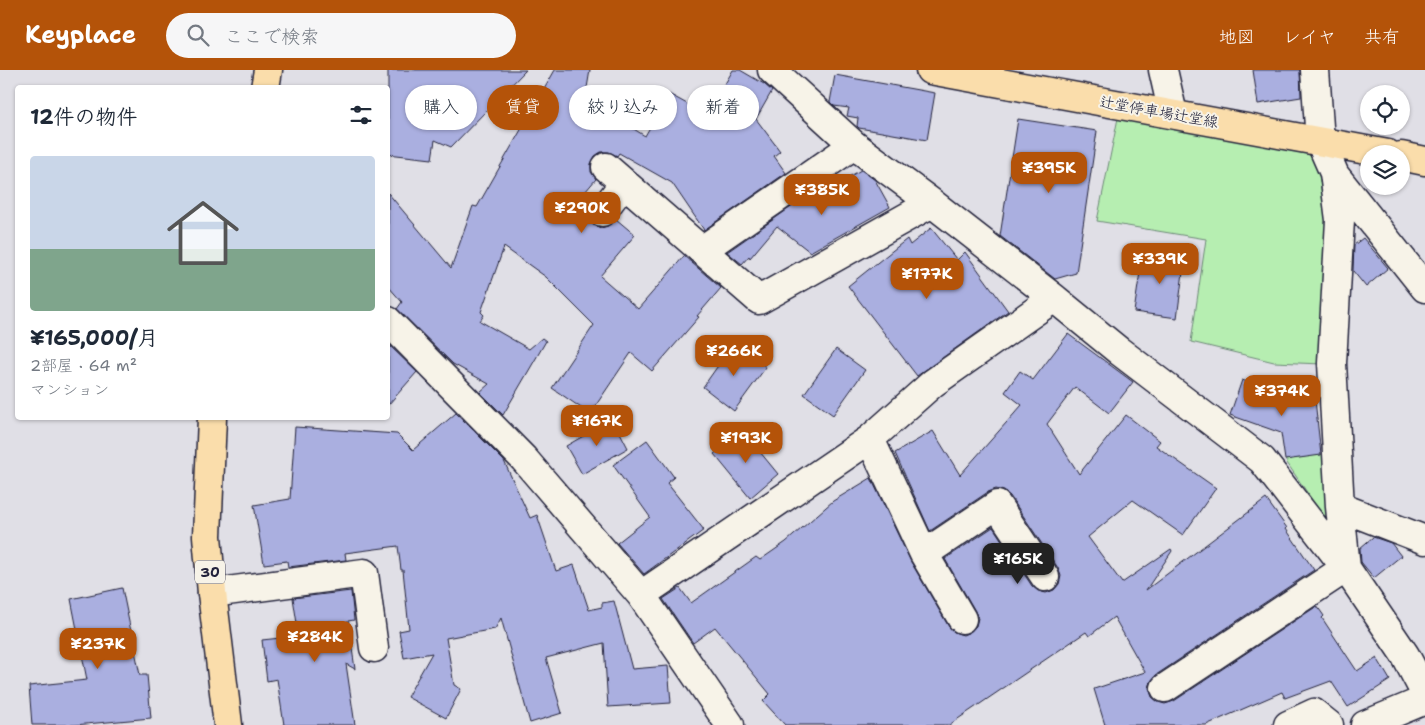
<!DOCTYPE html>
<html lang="ja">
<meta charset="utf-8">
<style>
body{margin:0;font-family:"Shantell Sans","Klee One",sans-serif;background:#f6f6f7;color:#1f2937;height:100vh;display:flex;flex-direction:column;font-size:19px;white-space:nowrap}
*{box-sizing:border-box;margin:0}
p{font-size:16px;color:#747a83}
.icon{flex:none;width:28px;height:28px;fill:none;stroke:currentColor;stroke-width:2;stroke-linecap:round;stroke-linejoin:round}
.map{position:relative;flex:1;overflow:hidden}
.drawer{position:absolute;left:15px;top:15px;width:375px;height:335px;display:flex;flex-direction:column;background:#fff;border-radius:5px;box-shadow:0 1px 4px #0004}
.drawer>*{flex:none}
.top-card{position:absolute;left:405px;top:15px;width:475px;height:45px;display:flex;gap:10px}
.buttons{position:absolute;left:1360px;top:15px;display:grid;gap:10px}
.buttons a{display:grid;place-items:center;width:50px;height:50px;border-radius:50%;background:#fff;box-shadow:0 1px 4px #0004;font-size:25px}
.price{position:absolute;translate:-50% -42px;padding:0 11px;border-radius:10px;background:#b45309;color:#fff;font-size:16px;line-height:32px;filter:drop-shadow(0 1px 2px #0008)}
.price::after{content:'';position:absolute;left:50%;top:30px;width:15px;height:11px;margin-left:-8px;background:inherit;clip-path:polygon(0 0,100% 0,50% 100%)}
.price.on{background:#222;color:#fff}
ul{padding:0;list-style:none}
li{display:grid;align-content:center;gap:10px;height:265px;padding:0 15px}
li+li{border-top:1px solid #e0e1e3}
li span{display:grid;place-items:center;height:155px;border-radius:5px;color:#555}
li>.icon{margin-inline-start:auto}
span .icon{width:90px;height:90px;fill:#fffc;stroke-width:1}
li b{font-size:21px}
h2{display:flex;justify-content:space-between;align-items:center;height:60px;padding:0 15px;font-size:21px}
.tag{padding:0 18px;border-radius:22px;background:#fff;box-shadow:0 1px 4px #0004;font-size:18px;line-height:45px}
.tag.on{background:#b45309;color:#fff}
header{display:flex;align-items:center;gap:30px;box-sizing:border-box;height:70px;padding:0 25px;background:#b45309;color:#fff}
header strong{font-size:24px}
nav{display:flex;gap:28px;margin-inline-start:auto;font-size:18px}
.search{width:350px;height:45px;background:#f6f6f7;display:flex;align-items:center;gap:12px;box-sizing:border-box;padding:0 18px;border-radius:28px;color:#747a83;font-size:19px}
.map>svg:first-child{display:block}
.green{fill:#b6eeb1;stroke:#6c8876}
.building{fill:#aaafe0;stroke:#22223b}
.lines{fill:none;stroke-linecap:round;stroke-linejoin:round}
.minor-casing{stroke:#22223b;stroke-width:31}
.major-casing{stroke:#22223b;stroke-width:31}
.minor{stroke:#f7f3e8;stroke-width:28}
.major{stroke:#faddab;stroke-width:28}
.labels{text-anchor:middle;stroke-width:4;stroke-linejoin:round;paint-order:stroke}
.shield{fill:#f7f3e8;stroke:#62616f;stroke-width:1}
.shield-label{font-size:14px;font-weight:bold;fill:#22223b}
.street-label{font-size:15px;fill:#22223b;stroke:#f7f3e8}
</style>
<header>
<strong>Keyplace</strong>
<div class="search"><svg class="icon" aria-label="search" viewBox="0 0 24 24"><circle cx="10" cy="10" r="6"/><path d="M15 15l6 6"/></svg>ここで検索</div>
<nav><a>地図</a><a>レイヤ</a><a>共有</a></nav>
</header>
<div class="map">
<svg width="1425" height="655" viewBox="0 0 1425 655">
<rect width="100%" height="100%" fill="#e0dfe6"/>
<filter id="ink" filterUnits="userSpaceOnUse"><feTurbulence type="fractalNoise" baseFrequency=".02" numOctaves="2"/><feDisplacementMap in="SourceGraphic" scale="10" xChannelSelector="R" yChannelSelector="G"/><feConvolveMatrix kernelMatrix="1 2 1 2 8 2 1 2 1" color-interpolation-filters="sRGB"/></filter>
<g filter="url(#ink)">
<path class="green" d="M1118 48 1323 87 1330 144 1322 294 1274 292 1191 272 1206 169 1097 151Z
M1334 382 1345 478 1285 390Z"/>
<path class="building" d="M388 0H526L451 77 435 70 432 89 388 84Z
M555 0H590L586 24 621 51 645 66 669 24 707 45 733 0H740L764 14 772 21 756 49 780 81 774 86 786 103 704 160 672 113 619 83 617 86 609 82H601L595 86 591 94V102L596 109 585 122 593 128 587 140 588 148 593 155 601 158 608 156 616 149 635 165 600 206 638 239 684 186 721 218 697 246 699 247 652 301 631 283 590 344 552 318 594 255 546 207 504 177 481 242 484 245 480 251 529 279 542 268 546 271 503 345 480 322 489 314 453 294 397 239 402 232 388 216V123L451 198 473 136 477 137Z
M1253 0H1300L1301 27 1258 34Z
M835 5 935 23 927 70 859 58 857 56 858 48 847 46 849 38 834 36 830 32Z
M1018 49 1097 61 1076 203 1055 209 1000 166Z
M861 100 875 110 890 137 810 182 777 156 750 188 749 186 742 194 727 182 804 128 806 131Z
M931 158 957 190 965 182 1008 241 917 306 848 216 907 169 910 175Z
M1363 168 1388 198 1366 217 1353 201 1354 175Z
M1143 182 1185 187 1177 248 1134 242Z
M1068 264 1133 312 1109 343 1075 317 1047 354 1079 404 1126 345 1160 371 1156 376 1216 418 1183 465 1133 430 1088 467 1122 513 1171 479 1172 481 1146 520 1266 429 1287 458 1286 459 1314 500 1156 605 1151 611 1149 618 1152 627 1158 632 1165 634 1174 631 1317 536 1324 546 1322 548 1357 601 1377 588 1390 610 1348 637 1331 611 1285 628 1282 622 1206 655H1105L1094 619 1145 602 1114 547 1089 566 1086 562 949 655H785L763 631 770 624 715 557 693 573 663 529 680 518 691 533 756 487 760 490 786 472 833 431 871 408 911 492 949 557 954 562 963 565 970 562 976 556 978 548 975 541 945 489 993 457 1032 516 1038 521 1046 523 1054 520 1059 514 1061 506 1058 498 1010 426 1004 421 996 419 988 422 930 461 895 383 933 361 960 405 1022 335 1005 322 1020 301 1033 310Z
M734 273 766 297 734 341 703 317Z
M389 275 417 302 388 335V277Z
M836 279 865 300 833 345 804 324Z
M1242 310 1285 325 1314 321 1321 385 1285 390 1281 363 1230 345Z
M456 343 504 391 530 448 537 445 556 501 574 495 589 540 602 537V533L614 531 632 599 668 596 671 633 608 637 604 573 546 588 562 643 530 653 501 548 495 559 446 568 454 615 461 619 446 648 407 627 432 583 404 588 399 561 409 559 403 500H401L398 476 345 483 346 490 288 497 287 491 264 494 254 435 290 429 295 357 397 364 413 380Z
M613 349 628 378 582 404 566 376Z
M742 360 778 404 750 428 714 384Z
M647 370 674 407 667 413 704 460 644 504 617 473 650 447 613 395Z
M1373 467 1391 473 1401 486 1374 508 1361 492 1360 478Z
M122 518 140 605H147L151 648 75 655H32L29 616 87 610 71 529Z
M351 521 354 550 348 551 355 599 346 594 355 655H284L277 609 267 611 262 570 299 566 293 528Z"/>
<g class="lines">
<g class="minor-casing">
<path id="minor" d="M772 0 854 75 932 133 1054 228 1119 281 1262 390 1346 498 1405 585 1425 623
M1163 0 1173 44
M606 97 759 230 932 133
M1334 104 1425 218
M602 142 624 113
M702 180 854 75
M388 251 524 389 641 525 730 655
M870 369 924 484 962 549
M1340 437 1425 470
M924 484 997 435 1045 507
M212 523 364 503 374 578
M641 525 870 369 933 313 1054 228
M1165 618 1346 498 1340 437 1332 293 1340 150 1334 103 1320 71 1315 0
M1288 655 1314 643 1329 655
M1365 655 1425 630"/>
</g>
<g class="major-casing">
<path id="major" d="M930 0 1388 84
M265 18 268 0
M1401 86 1425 91
M212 348 207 466 212 523 228 655"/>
</g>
<use href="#minor" class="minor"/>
<use href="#major" class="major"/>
</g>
</g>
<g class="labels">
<rect class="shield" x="195" y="490.5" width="30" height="23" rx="4"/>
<g class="shield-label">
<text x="210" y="507">30</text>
</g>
<g class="street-label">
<text transform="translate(1159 42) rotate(10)" y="5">辻堂停車場辻堂線</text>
</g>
</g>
</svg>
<div class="buttons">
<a><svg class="icon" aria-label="locate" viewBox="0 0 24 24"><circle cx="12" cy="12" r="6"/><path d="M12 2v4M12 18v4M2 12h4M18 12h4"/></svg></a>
<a><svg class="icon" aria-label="layers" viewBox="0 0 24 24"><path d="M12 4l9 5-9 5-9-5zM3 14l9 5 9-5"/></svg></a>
</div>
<b class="price" style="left:1049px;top:124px">¥395K</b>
<b class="price" style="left:822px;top:146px">¥385K</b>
<b class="price" style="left:582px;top:164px">¥290K</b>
<b class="price" style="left:1160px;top:215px">¥339K</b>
<b class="price" style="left:927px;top:230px">¥177K</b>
<b class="price" style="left:734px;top:307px">¥266K</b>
<b class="price" style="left:1282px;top:347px">¥374K</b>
<b class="price" style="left:597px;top:377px">¥167K</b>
<b class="price" style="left:746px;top:394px">¥193K</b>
<b class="price on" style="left:1018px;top:515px">¥165K</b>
<b class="price" style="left:315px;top:593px">¥284K</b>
<b class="price" style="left:98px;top:600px">¥237K</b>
<div class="top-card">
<a class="tag">購入</a>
<a class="tag on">賃貸</a>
<a class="tag">絞り込み</a>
<a class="tag">新着</a>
</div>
<section class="drawer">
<h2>12件の物件<svg class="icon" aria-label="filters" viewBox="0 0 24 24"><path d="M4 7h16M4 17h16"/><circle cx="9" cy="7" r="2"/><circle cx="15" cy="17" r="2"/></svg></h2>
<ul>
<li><span style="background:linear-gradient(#c9d6e8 60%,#7fa58c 0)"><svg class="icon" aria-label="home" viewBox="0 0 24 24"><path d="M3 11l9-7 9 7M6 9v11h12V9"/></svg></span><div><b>¥165,000/月</b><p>2部屋 · 64 m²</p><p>マンション</p></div></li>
</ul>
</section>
</div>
